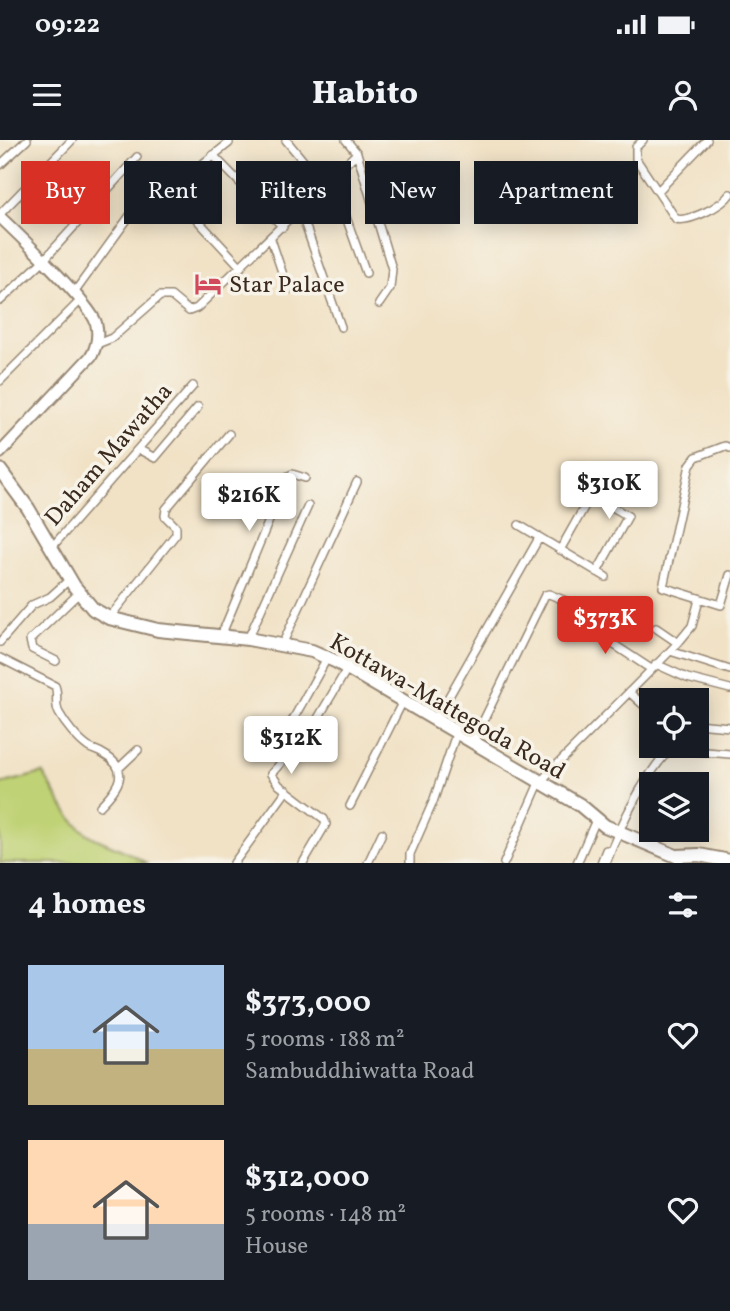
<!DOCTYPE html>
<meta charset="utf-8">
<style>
body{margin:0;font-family:Vollkorn,serif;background:#20242c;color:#f1f3f6;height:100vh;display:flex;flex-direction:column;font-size:26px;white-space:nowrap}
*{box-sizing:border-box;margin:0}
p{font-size:23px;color:#9ea1a6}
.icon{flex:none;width:38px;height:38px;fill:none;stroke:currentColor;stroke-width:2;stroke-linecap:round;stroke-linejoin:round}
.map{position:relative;height:723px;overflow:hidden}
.side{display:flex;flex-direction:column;background:#171b24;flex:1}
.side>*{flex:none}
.guide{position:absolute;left:21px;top:21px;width:690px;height:63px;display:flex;gap:14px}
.buttons{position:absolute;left:639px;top:548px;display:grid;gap:14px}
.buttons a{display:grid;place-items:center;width:70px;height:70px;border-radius:0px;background:#171b24;box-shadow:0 4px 18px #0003;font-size:35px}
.price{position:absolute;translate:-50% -60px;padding:0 16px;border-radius:7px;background:#fff;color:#222;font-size:23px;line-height:46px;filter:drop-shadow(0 2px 4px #0008)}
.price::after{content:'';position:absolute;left:50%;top:42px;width:21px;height:16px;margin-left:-10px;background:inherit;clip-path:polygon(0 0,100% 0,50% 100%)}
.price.selected{background:#d93025;color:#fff}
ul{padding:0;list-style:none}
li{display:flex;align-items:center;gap:21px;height:175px;padding:0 28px}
li span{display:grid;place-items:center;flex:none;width:196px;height:140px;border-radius:0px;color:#555}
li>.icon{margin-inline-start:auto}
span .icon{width:84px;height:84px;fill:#fffc;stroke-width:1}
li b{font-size:30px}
h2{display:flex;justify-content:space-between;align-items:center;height:84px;padding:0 28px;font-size:30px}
.tag{padding:0 24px;border-radius:0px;background:#171b24;box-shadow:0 4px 18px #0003;font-size:24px;line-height:63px}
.tag.selected{background:#d93025;color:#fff}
.status{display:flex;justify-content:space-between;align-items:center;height:49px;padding:0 35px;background:#171b24;direction:ltr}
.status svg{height:19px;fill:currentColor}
header{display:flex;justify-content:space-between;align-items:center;height:91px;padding:0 28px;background:#171b24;font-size:32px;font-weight:800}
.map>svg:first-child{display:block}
.green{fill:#bfd275;stroke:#7d7e4a;stroke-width:2}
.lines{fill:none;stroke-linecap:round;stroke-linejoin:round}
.street-casing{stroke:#968672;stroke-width:10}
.secondary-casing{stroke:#968672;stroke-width:14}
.primary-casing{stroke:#968672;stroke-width:16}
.street{stroke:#fff;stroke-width:7}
.secondary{stroke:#fff;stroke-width:10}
.primary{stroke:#fff;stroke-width:12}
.labels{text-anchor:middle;stroke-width:7;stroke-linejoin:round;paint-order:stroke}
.poi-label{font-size:24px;fill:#3b2a1e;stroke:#f7f3e8;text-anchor:start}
.street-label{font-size:24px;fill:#3b2a1e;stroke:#f7f3e8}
</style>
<div class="status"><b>09:22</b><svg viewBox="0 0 49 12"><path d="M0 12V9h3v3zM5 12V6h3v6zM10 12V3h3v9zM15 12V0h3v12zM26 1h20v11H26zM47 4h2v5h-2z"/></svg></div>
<header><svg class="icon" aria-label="menu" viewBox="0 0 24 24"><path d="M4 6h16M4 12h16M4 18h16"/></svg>Habito<svg class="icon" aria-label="person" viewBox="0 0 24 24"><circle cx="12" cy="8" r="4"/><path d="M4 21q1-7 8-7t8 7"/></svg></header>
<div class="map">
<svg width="730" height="723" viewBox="0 0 730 723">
<rect width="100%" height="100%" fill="#f7f3e8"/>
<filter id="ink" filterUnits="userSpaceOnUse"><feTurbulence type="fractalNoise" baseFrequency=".0143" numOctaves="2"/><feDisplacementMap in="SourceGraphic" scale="14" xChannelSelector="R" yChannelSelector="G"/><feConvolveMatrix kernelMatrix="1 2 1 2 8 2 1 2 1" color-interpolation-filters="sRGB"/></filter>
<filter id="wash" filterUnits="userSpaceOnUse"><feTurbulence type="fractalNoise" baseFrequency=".00686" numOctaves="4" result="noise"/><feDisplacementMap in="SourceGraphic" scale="28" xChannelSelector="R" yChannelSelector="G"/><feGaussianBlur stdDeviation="1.57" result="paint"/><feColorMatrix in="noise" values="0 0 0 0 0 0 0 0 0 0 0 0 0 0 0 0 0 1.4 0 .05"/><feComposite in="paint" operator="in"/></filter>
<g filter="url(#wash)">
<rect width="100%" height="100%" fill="#f1e2c6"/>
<path class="green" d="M43 633C57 655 69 684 93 697 111 706 129 711 146 723H0V644Z"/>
</g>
<g filter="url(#ink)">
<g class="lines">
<g class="street-casing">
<path id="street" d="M286 0 324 46
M346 0 357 13 392 129 390 148 379 164
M643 0 636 7V19L676 79C690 82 722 66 730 54
M213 15 283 87
M0 25 27 0
M200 26 229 3
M332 38 366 133
M659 50 707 0
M177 58 241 127
M300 70 341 187
M0 74 72 0
M271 99 288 150
M74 153 147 52
M0 161 43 121 137 17
M97 204 112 198 160 156H171L189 171 197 168 357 13
M0 241 81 160
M730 308 725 306 696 317 690 325 663 447 721 465 730 435
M138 309 155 318 198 267
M571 343 628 376 597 432
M519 385 606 437
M52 407 193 246
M560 410 591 355
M109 478 176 394V387L165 376 166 369 229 294
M620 483 610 502 651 529
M656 488 678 503
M221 496 287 337 292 334 305 338
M248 499 308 366
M0 502 32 465 50 457 70 439
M282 505 357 342
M670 511 730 530
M0 518 55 546C59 555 54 564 59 573 65 584 77 599 88 607 93 610 99 611 103 614 132 630 118 648 100 666
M56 521 32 509 30 500 79 453
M656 524 687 538 730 549
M629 552 651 572
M435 581 539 398
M696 584 730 587
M280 603 327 518
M472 604 545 455 549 454 600 475
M119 628 138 610
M350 666 402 563
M234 723 287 650
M303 723 326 684 324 679 279 645 271 634 314 585 347 529
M368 723 382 693
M410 723V714L433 662 456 594
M504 723 539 643 678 503 692 486 699 460
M577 723 596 680
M601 723 606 710
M606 723C621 684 641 640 670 609L730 614"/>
</g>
<g class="secondary-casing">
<path id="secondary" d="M0 77C17 93 92 166 96 183 99 195 97 205 92 215L0 313"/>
</g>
<g class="primary-casing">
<path id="primary" d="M0 330 28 368 74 446 93 469 109 478 158 490 248 499 312 511 337 522 580 665 605 686 676 716 699 715 730 721"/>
</g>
<use href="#street" class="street"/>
<use href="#secondary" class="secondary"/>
<use href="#primary" class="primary"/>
</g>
</g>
<defs>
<g id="hotel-bare" transform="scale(2.1)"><path d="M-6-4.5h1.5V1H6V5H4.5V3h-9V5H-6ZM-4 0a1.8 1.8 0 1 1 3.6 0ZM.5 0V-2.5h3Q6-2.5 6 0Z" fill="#d1495b" stroke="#f7f3e8" stroke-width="2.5" paint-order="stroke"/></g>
</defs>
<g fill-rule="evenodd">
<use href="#hotel-bare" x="208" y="144"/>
</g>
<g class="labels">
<g class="poi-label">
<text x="229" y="152">Star Palace</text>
</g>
<g class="street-label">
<text transform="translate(108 314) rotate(-49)" y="8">Daham Mawatha</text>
<text transform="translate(448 566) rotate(30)" y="8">Kottawa-Mattegoda Road</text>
</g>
</g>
</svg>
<div class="buttons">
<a><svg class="icon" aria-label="locate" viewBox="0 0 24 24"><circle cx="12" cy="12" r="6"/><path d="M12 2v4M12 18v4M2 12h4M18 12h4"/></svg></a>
<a><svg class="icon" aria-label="layers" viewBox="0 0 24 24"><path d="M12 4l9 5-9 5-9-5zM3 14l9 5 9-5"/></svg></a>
</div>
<b class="price" style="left:609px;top:381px">$310K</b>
<b class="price" style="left:249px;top:393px">$216K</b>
<b class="price selected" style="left:605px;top:516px">$373K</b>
<b class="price" style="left:291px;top:636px">$312K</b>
<div class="guide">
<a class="tag selected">Buy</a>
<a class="tag">Rent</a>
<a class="tag">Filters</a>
<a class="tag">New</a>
<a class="tag">Apartment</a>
</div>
</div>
<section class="side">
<h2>4 homes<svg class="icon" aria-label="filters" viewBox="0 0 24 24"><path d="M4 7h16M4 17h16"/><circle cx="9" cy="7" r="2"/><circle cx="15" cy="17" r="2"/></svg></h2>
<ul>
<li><span style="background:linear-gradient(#a9c7e8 60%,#c2b280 0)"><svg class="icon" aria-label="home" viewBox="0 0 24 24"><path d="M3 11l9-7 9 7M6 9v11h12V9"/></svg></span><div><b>$373,000</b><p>5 rooms · 188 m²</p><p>Sambuddhiwatta Road</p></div><svg class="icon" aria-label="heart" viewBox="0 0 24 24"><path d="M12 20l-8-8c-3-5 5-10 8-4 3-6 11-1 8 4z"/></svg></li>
<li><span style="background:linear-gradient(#ffd9b3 60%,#9aa5b1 0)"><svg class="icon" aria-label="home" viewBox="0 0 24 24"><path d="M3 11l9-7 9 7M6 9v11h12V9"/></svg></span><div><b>$312,000</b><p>5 rooms · 148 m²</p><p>House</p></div><svg class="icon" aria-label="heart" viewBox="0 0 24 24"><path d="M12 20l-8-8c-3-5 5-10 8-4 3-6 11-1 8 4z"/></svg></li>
</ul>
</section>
